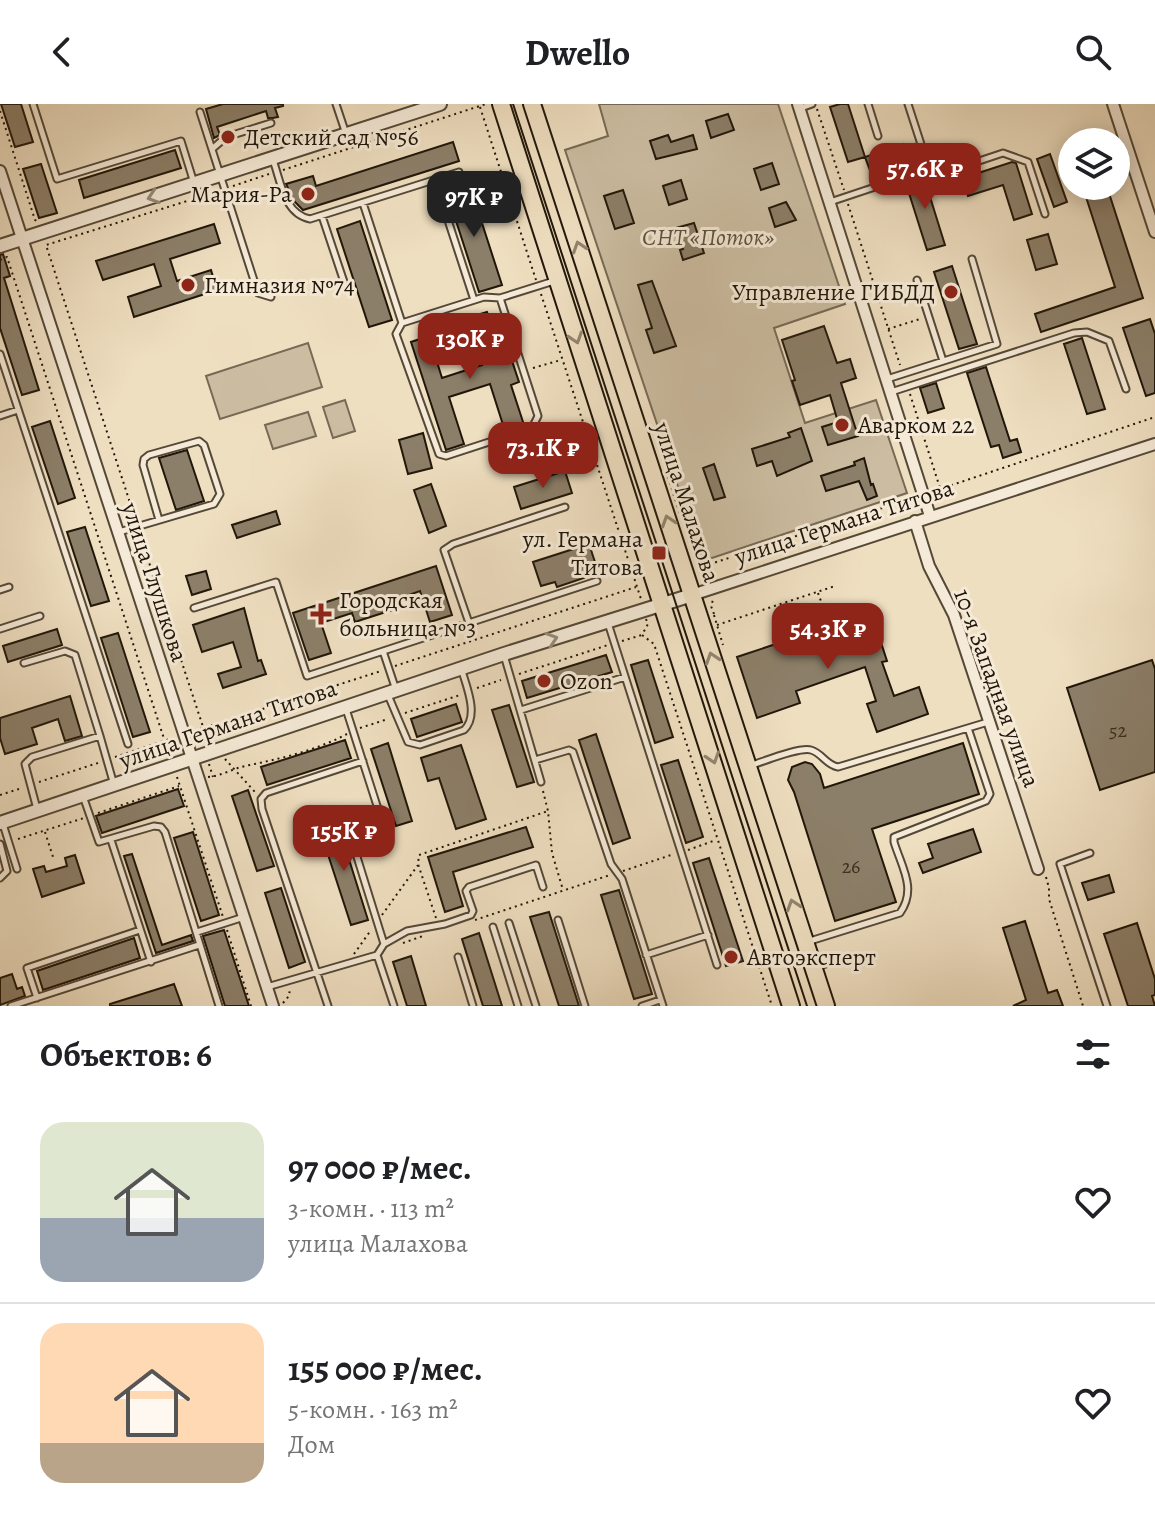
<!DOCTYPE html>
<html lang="ru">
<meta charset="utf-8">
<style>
body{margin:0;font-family:Alegreya,serif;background:#f2f2f2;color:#202124;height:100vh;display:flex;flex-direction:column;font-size:30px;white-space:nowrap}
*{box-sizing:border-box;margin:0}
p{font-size:26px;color:#757577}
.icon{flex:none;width:44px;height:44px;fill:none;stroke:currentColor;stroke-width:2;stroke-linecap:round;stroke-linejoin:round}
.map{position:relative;height:902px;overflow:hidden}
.details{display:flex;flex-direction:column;background:#fff;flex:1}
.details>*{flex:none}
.tools{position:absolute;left:1058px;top:24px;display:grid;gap:16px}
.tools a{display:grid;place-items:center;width:72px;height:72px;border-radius:50%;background:#fff;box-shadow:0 4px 20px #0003;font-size:40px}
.price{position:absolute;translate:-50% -68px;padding:0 18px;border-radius:16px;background:#8f2418;color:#fff;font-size:26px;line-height:52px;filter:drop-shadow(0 2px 4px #0008)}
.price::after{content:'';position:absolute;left:50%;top:48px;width:24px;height:18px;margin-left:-12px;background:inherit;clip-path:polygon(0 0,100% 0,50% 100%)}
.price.selected{background:#222;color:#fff}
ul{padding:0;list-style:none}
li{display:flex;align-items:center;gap:24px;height:200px;padding:0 40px}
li+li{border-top:2px solid #e0e0e0}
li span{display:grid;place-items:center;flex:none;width:224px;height:160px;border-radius:24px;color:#555}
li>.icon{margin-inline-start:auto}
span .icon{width:96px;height:96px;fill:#fffc;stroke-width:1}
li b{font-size:34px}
h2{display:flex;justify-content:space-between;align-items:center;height:96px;padding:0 40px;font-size:34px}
header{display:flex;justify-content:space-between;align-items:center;height:104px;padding:0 40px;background:#fff;font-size:36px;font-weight:600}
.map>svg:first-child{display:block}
.green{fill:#ccbda2;stroke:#766a56;stroke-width:2}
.building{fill:#8c7f69;stroke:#201609;stroke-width:2}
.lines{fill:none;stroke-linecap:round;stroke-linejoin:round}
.service-casing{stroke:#544837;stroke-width:9}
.minor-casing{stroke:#544837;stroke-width:14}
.tertiary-casing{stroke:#544837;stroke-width:16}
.primary-casing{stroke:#201609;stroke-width:20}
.path{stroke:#201609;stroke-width:2;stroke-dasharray:2 4;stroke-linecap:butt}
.service{stroke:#f5ead7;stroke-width:5}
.minor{stroke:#f5ead7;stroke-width:10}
.tertiary{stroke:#f5ead7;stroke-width:12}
.primary{stroke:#efdfc1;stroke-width:16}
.tram{stroke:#201609;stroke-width:2}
.oneway{stroke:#958b7a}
.oneway2{stroke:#92856e}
.poi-dot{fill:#8f2418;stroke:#f5ead7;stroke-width:3}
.labels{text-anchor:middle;stroke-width:6;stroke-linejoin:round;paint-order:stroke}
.number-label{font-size:20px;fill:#3b3021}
.poi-label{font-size:24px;fill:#201609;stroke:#f5ead7;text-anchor:start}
.park-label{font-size:24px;font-style:italic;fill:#5c503f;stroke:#f5ead7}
.street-label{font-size:24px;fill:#201609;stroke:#f5ead7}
</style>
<header><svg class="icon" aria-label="back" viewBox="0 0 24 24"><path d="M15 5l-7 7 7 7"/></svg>Dwello<svg class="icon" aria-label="search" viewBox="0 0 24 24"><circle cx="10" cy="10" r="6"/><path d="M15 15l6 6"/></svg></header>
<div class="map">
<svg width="1155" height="902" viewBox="0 0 1155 902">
<rect width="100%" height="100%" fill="#efdfc1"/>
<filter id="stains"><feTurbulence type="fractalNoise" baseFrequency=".0025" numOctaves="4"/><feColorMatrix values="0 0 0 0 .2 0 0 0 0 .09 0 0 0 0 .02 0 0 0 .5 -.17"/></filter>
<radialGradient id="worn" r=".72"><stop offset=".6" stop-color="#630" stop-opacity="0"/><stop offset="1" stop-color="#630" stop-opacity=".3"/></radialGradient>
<path class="green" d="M599 0H778L845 200 774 224 805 319 876 296 907 389 703 457 565 46 608 32Z
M308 239 322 283 220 315 206 272Z
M345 296 355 327 333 334 323 303Z
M308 308 316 332 273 345 265 321Z"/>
<path class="building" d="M1 0H21L33 38 15 43Z
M223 0H283V2L275 4 278 13 273 14H268L266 7 217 23 220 31 214 34 206 5Z
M840 0H848L865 53 848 58 830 3Z
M728 10 734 26 711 34 706 17Z
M668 31 671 38 693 31 697 45 656 55 650 37Z
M453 38 459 57 303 106 294 97 286 80 313 72 316 82Z
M903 40 908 57 871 69 865 53Z
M175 46 181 64 84 94 79 76Z
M1050 50 1067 98 1054 103 1037 55Z
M1012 58 1016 59 1032 110 1014 116 1003 81 968 92 963 74Z
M772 59 779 80 761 86 754 65Z
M41 60 57 109 39 114 23 65Z
M932 70 935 78 926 80 945 141 927 146 908 86 905 87 903 80Z
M681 76 687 95 669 101 663 82Z
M470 82 502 181 479 188 447 89Z
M623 86 634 119 615 125 604 92Z
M1108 86 1143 194 1041 228 1035 210 1115 183 1086 93Z
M786 98 796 116 775 123 769 104Z
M360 117 392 216 369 223 337 125Z
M694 119 704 149 683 156 680 146 683 145 676 124Z
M214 120 220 139 170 155 177 177 211 166 217 186 134 213 128 193 161 182 154 160 103 176 96 157Z
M1048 130 1057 160 1036 166 1027 136Z
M3 150 10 172 4 174 39 286 22 291 0 224V151Z
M952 162 977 240 959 245 934 168Z
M652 177 676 242 654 249 646 226 652 224 638 181Z
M487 208 502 253 510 251 519 278 511 281 524 321 505 327 490 280 449 293 464 340 446 346 411 238 429 232 442 274 482 261 467 214Z
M1150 215 1155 230V289L1146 292 1123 224Z
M824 222 837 259 850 255 856 274 841 279 858 332 828 341 822 323 838 318 830 291 800 301 792 277 795 276 782 236Z
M1082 234 1105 305 1087 310 1064 240Z
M986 263 1010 337 1017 335 1021 348 1003 354 999 341 991 343 967 269Z
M936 279 944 304 928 309 920 284Z
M50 317 75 394 58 400 32 323Z
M801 324 812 357 777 372 772 357 757 362 752 345 790 333 788 329Z
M423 329 432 364 408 370 399 336Z
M187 346 204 397 176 406 159 354Z
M864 354 871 381 873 380 877 392 867 396 859 377 826 387 821 372 855 361 854 358Z
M714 360 725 393 714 396 703 364Z
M565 367 572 389 521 405 514 383Z
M431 380 446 422 429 429 414 386Z
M276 407 280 420 237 434 232 421Z
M85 423 109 497 91 502 67 428Z
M589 440 597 464 582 469 584 474 557 483 555 478 541 482 533 458Z
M436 462 452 511 430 518 420 487 392 497 395 505 355 518 352 509 321 519 331 549 309 556 293 509Z
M206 467 211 485 192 491 186 472Z
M244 504 258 557 261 556 266 570 223 584 218 570 241 563 233 538 202 548 193 521Z
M871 508 887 557 882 558 894 592 919 583 928 610 877 628 867 600 876 597 865 563 796 587 800 599 757 614 737 553Z
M57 525 62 541 8 558 3 542Z
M118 529 150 628 133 633 101 534Z
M606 551 612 568 527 594 522 577Z
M648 556 673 633 655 639 631 561Z
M1152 556 1155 565V668L1100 686 1067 584Z
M70 592 82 632 65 637 58 615 32 624 37 640 5 650 0 634V614Z
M456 600 462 618 417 633 411 615Z
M509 601 534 678 517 683 492 606Z
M596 630 630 734 613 740 579 636Z
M345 636 351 654 267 681 261 663Z
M388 639 412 717 396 722 371 645Z
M963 639 979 690 872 725 896 798 835 817 794 688 788 676 792 663 805 658 812 660 820 670 824 684Z
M461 641 486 715 456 725 439 674 428 677 421 654Z
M678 656 703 733 686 739 661 661Z
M178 685 184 702 102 729 96 712Z
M248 686 274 762 257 767 232 692Z
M337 717 368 816 351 821 319 723Z
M526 723 533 743 453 768 463 802 445 808 428 753Z
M973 725 981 748 923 769 919 759 933 754 928 740Z
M193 728 219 811 201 817 174 734Z
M132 750 162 841 191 831 193 837 156 849 124 752Z
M75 751 84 779 42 793 33 765 44 762 46 768 67 762 65 754Z
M709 754 743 857 726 862 693 759Z
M1109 771 1114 788 1088 796 1082 779Z
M281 784 305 858 289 864 265 789Z
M619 786 652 890 634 895 601 791Z
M549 808 579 902H559L530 813Z
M1025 817 1048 889 1057 886 1063 902H1013L1026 896 1003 824Z
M1137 819 1155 875V891L1152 892 1155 902H1128L1104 830Z
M224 826 249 902H225L203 832Z
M479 829 502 902H483L462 835Z
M134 834 140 854 43 886 37 867Z
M411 852 426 902H407L393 858Z
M12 870 17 885 22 883 25 892 0 901V874Z
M174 880 182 902H110V900Z"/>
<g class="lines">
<g class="service-casing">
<path id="service" d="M33 0 57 75 181 37 194 79
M336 0 346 30
M868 0 878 32
M801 4 812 0
M200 8 258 189 271 193
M212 45 226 33 271 19
M273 56C281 78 284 110 310 115L459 68
M929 65 941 61 961 63 1003 49 1028 58 1045 110
M830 98 929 65 908 0
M363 99 402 219 396 230 439 350 446 352 532 324 538 312 500 194 554 177
M445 107 474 196
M322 112 344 178
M917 176 943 257
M402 219 484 193 500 194
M0 250 128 640
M887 275 997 240 972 155
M891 288 1074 229 1087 228 1109 237 1126 285
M0 312 18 306
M119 428 214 400 220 390 204 341 199 337 149 351 144 355 143 361 159 416
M0 486 9 483
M194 504 276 478 307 572 597 477
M469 519 444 446 453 440 565 403
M608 519 717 861
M0 525 40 512
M383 547 396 586
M504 551 541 678
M24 559 65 547 75 551 100 632
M388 591 408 638 420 641 464 626C479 612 467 584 462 567
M521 606 625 573
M535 656 569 646 573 648 611 760 622 775 663 902
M752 661C765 657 799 643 811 646 822 649 826 661 838 663L988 618
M83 692 99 738 154 722 161 723 165 728 219 902
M37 705 25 660 32 653 100 632 114 681
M3 720 17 765
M111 736 151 858
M0 740 7 767 0 774
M1090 749 1060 760 1107 902
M558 816 585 902
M509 819 536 902
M493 823 518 902
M197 828 244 813
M810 837 900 809C917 785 902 764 894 738V733L986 697 990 690 968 624
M384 840 407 827 445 820 471 811 473 807 466 787 469 783 536 761 543 783
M377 851 394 902
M646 851 708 831
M458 853 473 902
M817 863 831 858
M267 883 377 851 384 840 353 740 352 732 380 715 379 708 346 605
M37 894 27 864 140 826
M11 902 199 841
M328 902 262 705 261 695 266 689 363 657
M642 902 660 896"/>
</g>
<g class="minor-casing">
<path id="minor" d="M798 0 930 412
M1113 0 1155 128
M0 67 273 902
M915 417 929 462 954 511 1038 765
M692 491 1155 340"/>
</g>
<g class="tertiary-casing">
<path id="tertiary" d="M0 142 440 0
M0 719 504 550 692 491"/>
</g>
<g class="primary-casing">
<path id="primary" d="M501 0 791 902
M532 0 826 902"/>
</g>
<path class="path" d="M480 3 536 176
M817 5 844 86
M0 7 35 116 39 118
M283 66 486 0
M437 81 442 98
M233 82 269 70
M848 100 900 261
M0 156 7 153 169 650
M541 190 641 495
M888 225 920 215
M533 264 561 256
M910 290 940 384
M666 367 680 410
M934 387 1155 313
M135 414 46 141 216 88
M140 431 208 638
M698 464 913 394
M818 489 823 503
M714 510 711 502 714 493
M714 511 723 541
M646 515 648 520 642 531 654 540 772 902
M717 521 835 482
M622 537 642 531
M395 562 636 483
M519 570 608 541
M477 584 501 576
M405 609 460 591
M360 624 388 615
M194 627 381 567
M115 653 173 634
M225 655 255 688
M209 660 213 673
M177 673 223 813
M208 673C221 672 232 665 245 662 279 655 315 647 347 630
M39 678 101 658
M543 687 548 707 552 749 563 786
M0 691 22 684
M98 709 179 682
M45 728 53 753
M18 735 84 714
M688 746 716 736
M623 767 674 750
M1046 773 1049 784V795L1083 902
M382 811 418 761
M436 814 418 760 419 751 548 707
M475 816 610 771
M227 826 251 902
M403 839 423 832
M354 850 371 826
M283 899 289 892 290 884"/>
<use href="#service" class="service"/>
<use href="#minor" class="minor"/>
<use href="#tertiary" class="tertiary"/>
<use href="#primary" class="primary"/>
<path class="tram" d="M513 0 807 902"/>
</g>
<defs><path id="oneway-chevron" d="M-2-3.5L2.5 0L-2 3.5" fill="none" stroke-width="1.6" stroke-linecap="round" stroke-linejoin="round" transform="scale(2)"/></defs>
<g class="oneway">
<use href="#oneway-chevron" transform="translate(153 93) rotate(162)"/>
<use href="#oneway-chevron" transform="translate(552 535) rotate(-18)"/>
</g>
<g class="oneway2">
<use href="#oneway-chevron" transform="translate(579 143) rotate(-108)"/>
<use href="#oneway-chevron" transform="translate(576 234) rotate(72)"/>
<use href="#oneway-chevron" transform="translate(668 417) rotate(-108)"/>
<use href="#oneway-chevron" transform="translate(712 554) rotate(-108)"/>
<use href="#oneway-chevron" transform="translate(713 654) rotate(72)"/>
<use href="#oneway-chevron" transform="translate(793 801) rotate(-108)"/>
</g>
<g class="poi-dot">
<circle cx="228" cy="33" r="8"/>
<circle cx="308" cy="90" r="8"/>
<circle cx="188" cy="181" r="8"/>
<circle cx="951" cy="188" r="8"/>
<circle cx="842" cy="321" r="8"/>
<rect x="651" y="441" width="16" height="16" rx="4"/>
<path d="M317 498h8v8h8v8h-8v8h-8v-8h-8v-8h8z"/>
<circle cx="544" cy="577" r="8"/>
<circle cx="731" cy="853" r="8"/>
</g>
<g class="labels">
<g class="number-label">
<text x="1118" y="633">52</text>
<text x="851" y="769">26</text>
</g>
<g class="poi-label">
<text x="244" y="41">Детский сад №56</text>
<text x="292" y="98" text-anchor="end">Мария-Ра</text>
<text x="204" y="189">Гимназия №74</text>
<text x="935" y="196" text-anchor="end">Управление ГИБДД</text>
<text x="858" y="329">Аварком 22</text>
<text x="643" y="443" text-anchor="end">ул. Германа<tspan x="643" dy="28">Титова</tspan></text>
<text x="339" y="504">Городская<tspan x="339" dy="28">больница №3</tspan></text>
<text x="560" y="585">Ozon</text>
<text x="747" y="861">Автоэксперт</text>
</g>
<g class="park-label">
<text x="708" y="141">СНТ «Поток»</text>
</g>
<g class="street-label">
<text transform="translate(687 398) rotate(72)" y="8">улица Малахова</text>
<text transform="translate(844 418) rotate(-18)" y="8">улица Германа Титова</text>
<text transform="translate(155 478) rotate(72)" y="8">улица Глушкова</text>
<text transform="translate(997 584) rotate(70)" y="8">10-я Западная улица</text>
<text transform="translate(228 620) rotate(-19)" y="8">улица Германа Титова</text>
</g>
</g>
<rect width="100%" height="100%" filter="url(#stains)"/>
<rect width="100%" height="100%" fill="url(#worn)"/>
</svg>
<div class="tools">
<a><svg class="icon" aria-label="layers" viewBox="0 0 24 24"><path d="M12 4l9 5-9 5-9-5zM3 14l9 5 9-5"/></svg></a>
</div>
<b class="price" style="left:925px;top:107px">57.6K ₽</b>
<b class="price selected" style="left:474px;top:135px">97K ₽</b>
<b class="price" style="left:470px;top:277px">130K ₽</b>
<b class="price" style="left:543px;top:386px">73.1K ₽</b>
<b class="price" style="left:828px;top:567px">54.3K ₽</b>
<b class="price" style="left:344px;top:769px">155K ₽</b>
</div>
<section class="details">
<h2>Объектов: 6<svg class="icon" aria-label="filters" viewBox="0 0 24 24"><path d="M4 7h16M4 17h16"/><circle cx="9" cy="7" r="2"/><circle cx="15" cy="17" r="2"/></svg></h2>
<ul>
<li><span style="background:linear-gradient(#dfe7d0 60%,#9aa5b1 0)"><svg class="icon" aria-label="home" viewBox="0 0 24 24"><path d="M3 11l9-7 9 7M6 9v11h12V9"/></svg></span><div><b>97 000 ₽/мес.</b><p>3-комн. · 113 m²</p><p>улица Малахова</p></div><svg class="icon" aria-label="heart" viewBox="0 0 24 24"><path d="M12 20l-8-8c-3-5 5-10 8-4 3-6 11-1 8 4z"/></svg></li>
<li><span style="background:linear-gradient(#ffd9b3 75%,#b9a48a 0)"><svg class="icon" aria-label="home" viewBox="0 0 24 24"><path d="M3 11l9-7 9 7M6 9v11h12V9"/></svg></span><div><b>155 000 ₽/мес.</b><p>5-комн. · 163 m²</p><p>Дом</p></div><svg class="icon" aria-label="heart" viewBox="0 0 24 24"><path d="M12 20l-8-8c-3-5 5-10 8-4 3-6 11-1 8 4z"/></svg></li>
</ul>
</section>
